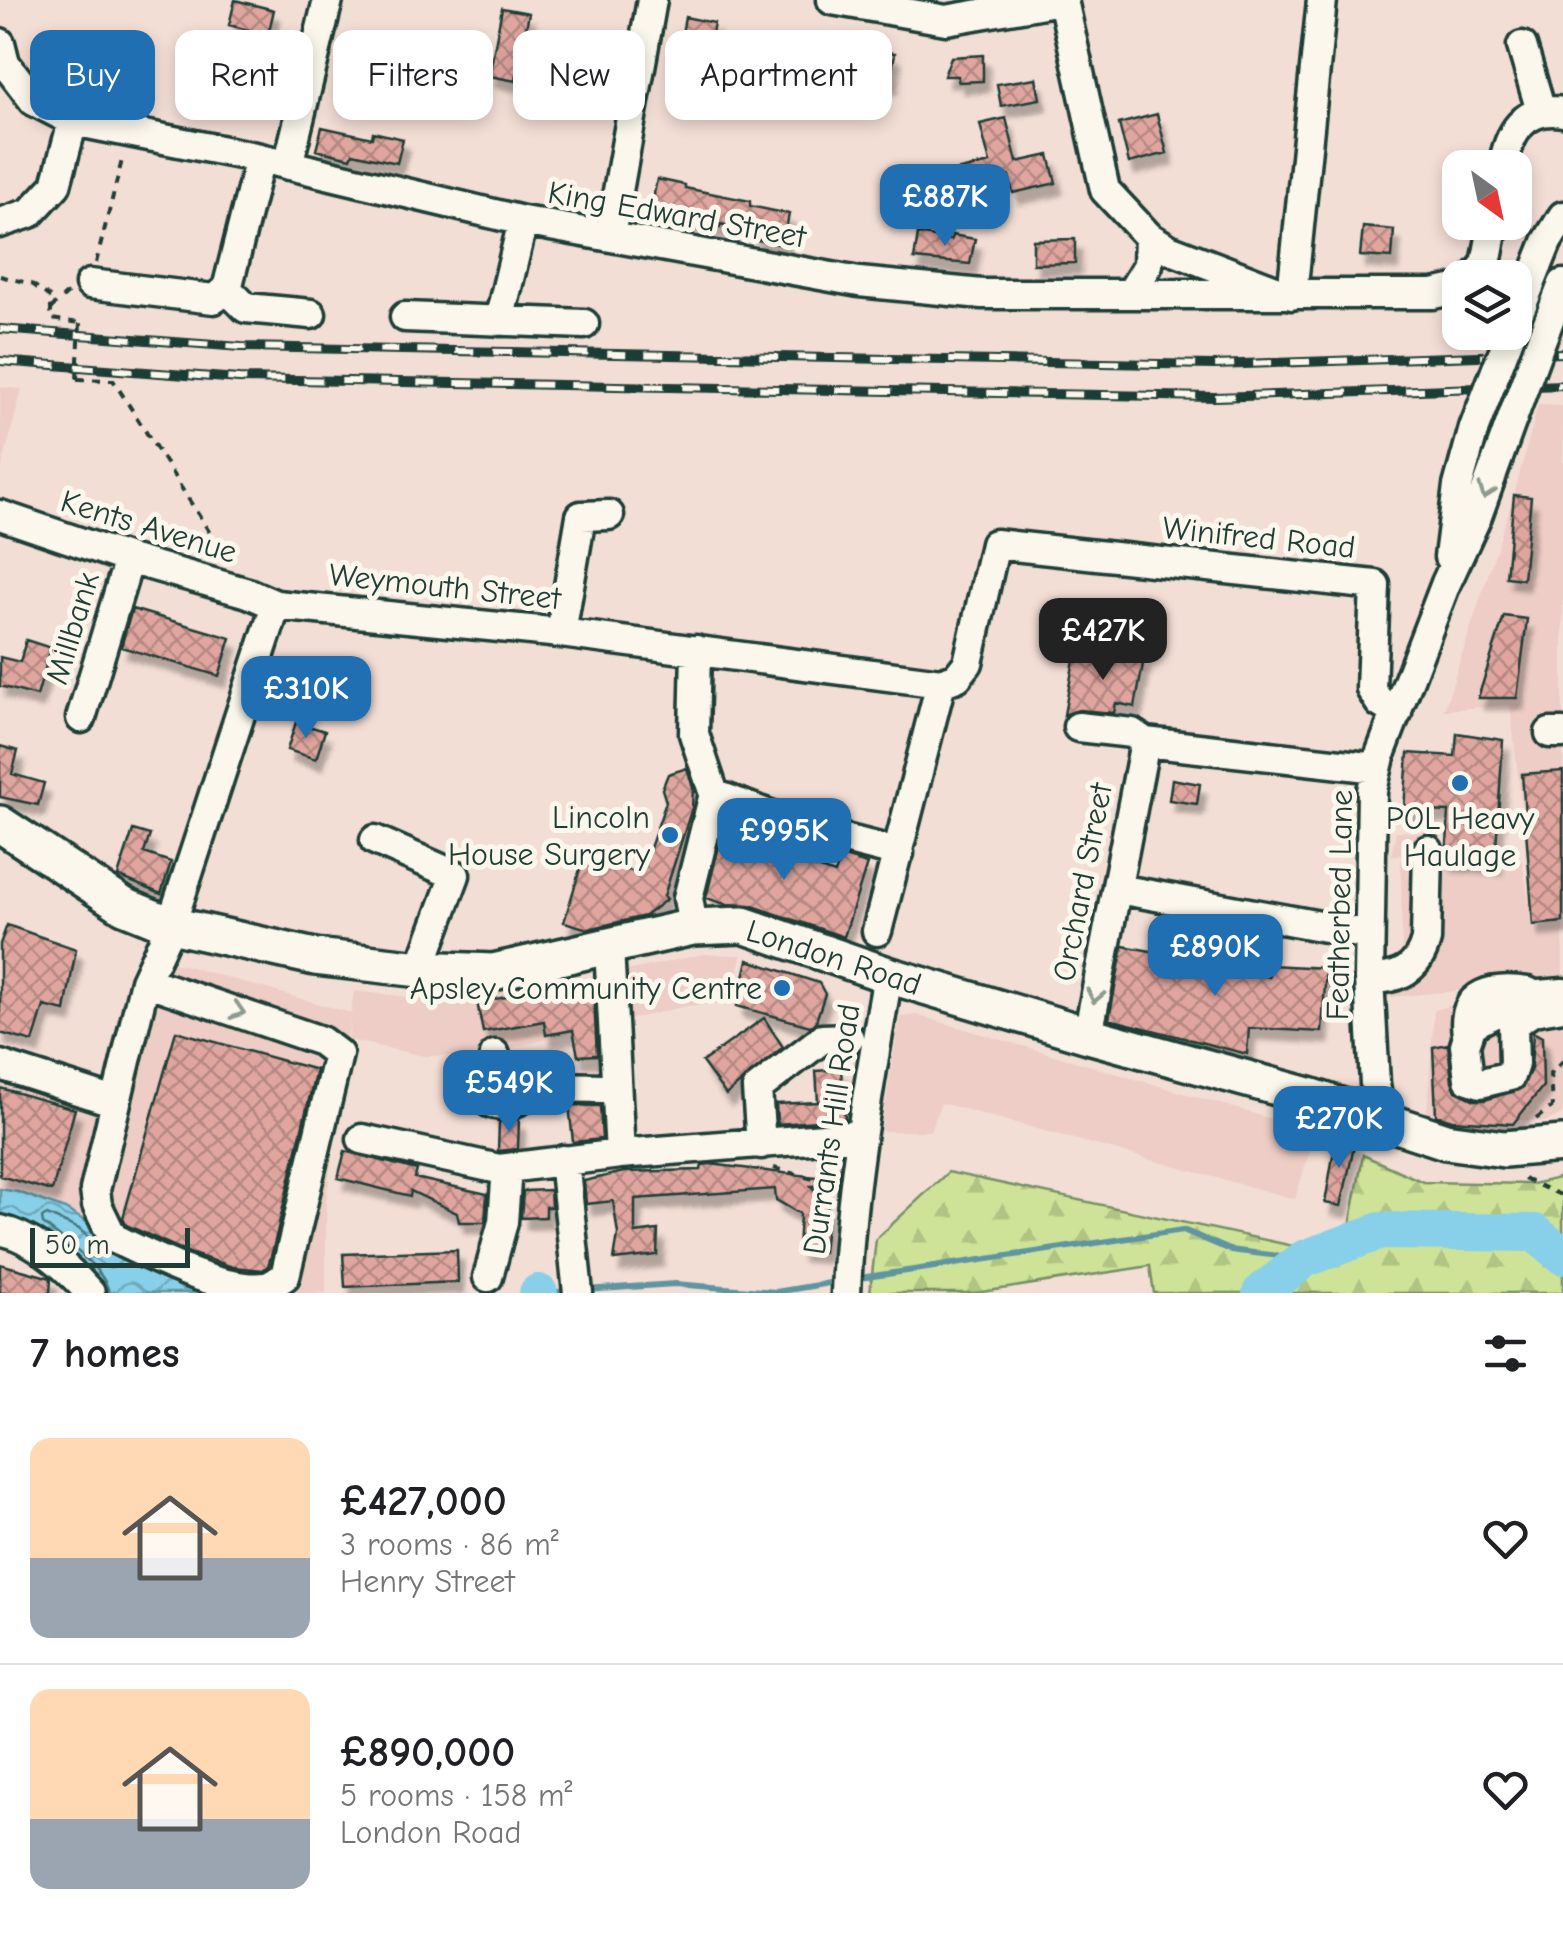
<!DOCTYPE html>
<meta charset="utf-8">
<style>
body{margin:0;font-family:"Comic Neue",sans-serif;background:#f6f6f6;color:#202124;height:100vh;display:flex;flex-direction:column;font-size:38px;white-space:nowrap}
*{box-sizing:border-box;margin:0}
p{font-size:32px;color:#757577}
.icon{flex:none;width:55px;height:55px;fill:none;stroke:currentColor;stroke-width:2;stroke-linecap:round;stroke-linejoin:round}
.map{position:relative;height:1293px;overflow:hidden}
.drawer{display:flex;flex-direction:column;background:#fff;flex:1}
.drawer>*{flex:none}
.banner{position:absolute;left:30px;top:30px;width:1000px;height:90px;display:flex;gap:20px}
.needle{width:65px;rotate:147deg}
.tools{position:absolute;left:1442px;top:150px;display:grid;gap:20px}
.tools a{display:grid;place-items:center;width:90px;height:90px;border-radius:20px;background:#fff;box-shadow:0 5px 15px #0003;font-size:50px}
.scale{position:absolute;left:30px;bottom:25px;width:160px;box-sizing:border-box;padding-left:10px;border:5px solid #1f3d34;border-top:0;font-size:28px;line-height:35px;white-space:nowrap;color:#1f3d34;-webkit-text-stroke:8px #fbf7ec;paint-order:stroke}
.price{position:absolute;translate:-50% -85px;padding:0 22px;border-radius:20px;background:#1f6fb2;color:#fff;font-size:32px;line-height:65px;filter:drop-shadow(0 2px 5px #0008)}
.price::after{content:'';position:absolute;left:50%;top:60px;width:30px;height:22px;margin-left:-15px;background:inherit;clip-path:polygon(0 0,100% 0,50% 100%)}
.price.selected{background:#222;color:#fff}
ul{padding:0;list-style:none}
li{display:flex;align-items:center;gap:30px;height:250px;padding:0 30px}
li+li{border-top:2px solid #e0e0e0}
li span{display:grid;place-items:center;flex:none;width:280px;height:200px;border-radius:20px;color:#555}
li>.icon{margin-inline-start:auto}
span .icon{width:120px;height:120px;fill:#fffc;stroke-width:1}
li b{font-size:42px}
h2{display:flex;justify-content:space-between;align-items:center;height:120px;padding:0 30px;font-size:42px}
.chip{padding:0 35px;border-radius:20px;background:#fff;box-shadow:0 5px 15px #0003;font-size:35px;line-height:90px}
.chip.selected{background:#1f6fb2;color:#fff}
.map>svg:first-child{display:block}
.built{fill:#edcdc5}
.forest{fill:url(#forest-firs);stroke:#769066;stroke-width:2.5}
.water{fill:url(#water-waves);stroke:#5e95a1;stroke-width:2.5}
.lines{fill:none;stroke-linecap:round;stroke-linejoin:round}
.shore{stroke:#49787c;stroke-width:2.5}
.stream{stroke:#5e95a1;stroke-width:6}
.river{stroke:#88d0e9;stroke-width:38}
.building{fill:url(#building-cross-hatch);stroke:#1f3d34;stroke-width:2.5;filter:url(#shadow)}
.minor-casing{stroke:#1f3d34;stroke-width:35}
.major-casing{stroke:#1f3d34;stroke-width:42}
.path{stroke:#1f3d34;stroke-width:4;stroke-dasharray:8 8;stroke-linecap:butt}
.minor{stroke:#fbf7ec;stroke-width:28}
.major{stroke:#fbf7ec;stroke-width:35}
.rail-casing{stroke:#1f3d34;stroke-width:10}
.rail{stroke:#fbf7ec;stroke-width:6;stroke-dasharray:19;stroke-linecap:butt}
.minor-bridge-casing{stroke:#1f3d34;stroke-width:35;stroke-linecap:butt}
.path-bridge{stroke:#1f3d34;stroke-width:4;stroke-dasharray:8 8;stroke-linecap:butt}
.minor-bridge{stroke:#fbf7ec;stroke-width:28}
.oneway{stroke:#8d9a90}
.poi-dot{fill:#1f6fb2;stroke:#fbf7ec;stroke-width:4}
.labels{text-anchor:middle;stroke-width:10;stroke-linejoin:round;paint-order:stroke}
.street-label{font-size:32px;fill:#1f3d34;stroke:#fbf7ec}
.poi-label{font-size:32px;fill:#1f3d34;stroke:#fbf7ec;text-anchor:end}
</style>
<div class="map">
<svg width="1563" height="1293" viewBox="0 0 1563 1293">
<defs>
<pattern id="forest-firs" width="22" height="20" patternUnits="userSpaceOnUse" patternTransform="scale(2.5)"><rect width="22" height="20" fill="#cee397"/><path d="M5 1l3.5 6h-7zM16 11l3.5 6h-7z" fill="#b0c483"/></pattern>
<pattern id="water-waves" width="16" height="10" patternUnits="userSpaceOnUse" patternTransform="scale(2.5)"><rect width="16" height="10" fill="#88d0e9"/><path d="M0 5q4-4 8 0t8 0" fill="none" stroke="#6faabe"/></pattern>
<pattern id="building-cross-hatch" width="8" height="8" patternUnits="userSpaceOnUse" patternTransform="scale(2.5)"><rect width="8" height="8" fill="#e0a59f"/><path d="M0 0l8 8M0 8l8-8" fill="none" stroke="#b58882"/></pattern>
<filter id="shadow"><feDropShadow dx="6" dy="11" stdDeviation="2.5" flood-color="#0004"/></filter>
</defs>
<rect width="100%" height="100%" fill="#f3ded5"/>
<filter id="ink" filterUnits="userSpaceOnUse"><feTurbulence type="fractalNoise" baseFrequency=".01" numOctaves="2"/><feDisplacementMap in="SourceGraphic" scale="20" xChannelSelector="R" yChannelSelector="G"/><feConvolveMatrix kernelMatrix="1 2 1 2 8 2 1 2 1" color-interpolation-filters="sRGB"/></filter>
<g filter="url(#ink)">
<path class="built" d="M0 387 22 389 0 474Z
M1538 405 1563 406V1114L1544 1122 1427 1113 1434 1010 1532 984 1380 998 1377 971 1402 965 1401 854 1391 856 1396 831 1440 834V862L1522 861 1537 948 1510 705 1444 710 1514 495Z
M703 954 741 955 733 1002 686 1006 478 1056H424L349 1040 350 1018 326 1203V1293H197L139 1267 85 1221 65 1210 18 1192 0 1189V1051L110 1085 147 959 183 965 351 1013 354 991 437 1000 627 971Z
M917 1015 1316 1132 1295 1199 941 1103 930 1131H881L900 1017Z"/>
<path class="forest" d="M1363 1155 1423 1182 1532 1184 1563 1177V1293H1154L1150 1266 975 1293H870L876 1239 948 1172 1298 1247 1350 1226Z"/>
<path class="water" d="M0 1189 18 1192 65 1209 85 1221 139 1267 197 1293H102L0 1218Z"/>
<g class="lines">
<path class="shore" d="M104 1251 79 1229 47 1215 42 1218 43 1224C62 1239 105 1268 109 1293"/>
<path class="stream" d="M853 1279 1183 1230 1230 1250 1304 1259
M585 1290 675 1284 776 1292 841 1281
M539 1293 572 1291"/>
<path class="river" d="M538 1293H539
M1261 1293 1304 1259 1380 1231 1535 1233 1563 1256"/>
</g>
<path class="building" d="M235 0 274 10 268 35 229 25Z
M502 8 529 13 516 81 489 76Z
M685 17 714 23 708 56 679 51Z
M787 48 818 55 816 64 849 71 844 98 789 90 791 80 781 78Z
M873 49 895 53 890 83 868 79Z
M983 55V81L958 82V76H944L951 57Z
M1036 78 1040 99 1001 106 997 84Z
M1157 114 1167 153 1129 163 1119 124Z
M1006 118 1017 162 1049 155 1056 183 1013 193 1009 176 960 189 956 171 990 163 980 124Z
M322 127 372 138 373 132 403 139 397 163 353 153 351 158 316 150Z
M657 179 685 185V188L750 201V206L789 214 783 245 753 239 755 231 720 224V228L650 214Z
M1363 227 1394 230 1392 258 1360 256Z
M918 234 951 240 952 235 975 239 970 264 914 259Z
M1075 239V263L1033 264V240Z
M1514 495 1531 497 1523 579 1506 577Z
M132 609 231 638 219 676 121 647Z
M1504 616 1527 619 1517 698H1478Z
M26 640 51 648 37 696 0 686V657L20 662Z
M1075 654 1144 659 1135 707 1116 703 1114 713 1079 710 1064 715Z
M296 722 325 731 316 759 287 750Z
M1457 733 1503 740 1495 864 1446 860 1449 812 1404 810 1408 753 1455 756Z
M0 746 18 751 12 774 44 783 38 805 0 797Z
M687 768 693 788 692 808 664 896 667 899 645 916 588 929 564 922 584 856 641 874 666 802 662 789 668 774Z
M1563 771V922L1533 925 1522 774Z
M1172 779 1200 784 1197 804 1169 800Z
M726 818 753 827 747 846 835 874 841 856 867 864 844 937 750 905 725 904 706 898Z
M133 830 150 835 144 853 171 862 161 894 118 876Z
M7 925 76 949 65 1011 44 1006 33 1042 0 1033V944Z
M1123 946 1157 952V956L1269 977 1270 965 1326 968 1322 1032 1249 1028 1247 1054 1109 1019Z
M748 960 819 983 825 994 815 1024 810 1026 737 1006Z
M593 982 597 1055 578 1056 573 1030 546 1035 544 1021 483 1032 477 1002Z
M764 1018 783 1047 726 1095 702 1062Z
M176 1031 316 1070 273 1249 268 1266 263 1270 233 1267 189 1253 126 1225 123 1218Z
M1533 1032 1542 1037 1543 1086 1513 1124 1452 1120 1436 1115 1433 1047 1448 1044 1452 1081 1456 1091 1475 1100H1485L1522 1088 1531 1069Z
M841 1069 845 1119 777 1124 776 1104 818 1102 816 1071Z
M0 1088 75 1109 52 1191 0 1176Z
M569 1105 600 1106 602 1139 573 1142Z
M519 1119 518 1149 498 1151 499 1122Z
M1336 1138 1355 1142 1341 1206 1325 1203Z
M345 1151 417 1170 415 1178 487 1194 485 1222H459L457 1213 411 1191 410 1196 338 1178Z
M710 1164 817 1177V1186H811L828 1207 823 1252 798 1250 800 1214 776 1200 775 1189 635 1199V1233L658 1230 657 1255 614 1260 618 1234 613 1201 586 1204 584 1181 624 1172 701 1170 702 1165Z
M550 1190 551 1207H546V1217L521 1218 523 1191Z
M457 1250 458 1282 345 1287 343 1254Z
M0 1264 51 1278 50 1293H0Z"/>
<g class="lines">
<g class="minor-casing">
<path id="minor" d="M832 0 946 20 1061 0
M1063 0 1105 190 1149 237 1169 249 1273 289
M0 43 5 63 34 101 73 121 260 158 523 221 859 282 982 294H1433L1460 288
M1522 46 1541 111
M288 165 328 0
M1503 168C1508 134 1524 105 1563 112
M0 223 30 213 56 185 73 121
M610 236 652 0
M1474 278 1486 264 1494 222
M90 284 214 299 227 289 260 158
M227 289 246 308 311 314
M1131 293 1148 265 1149 237
M1292 295 1322 0
M405 317 584 324
M499 321 523 221
M1515 322 1547 242 1563 216
M1539 346 1563 284
M0 515 129 559 248 593 276 605 561 633 941 683
M1449 557 1458 486 1474 428
M561 633 581 516 609 515
M81 718 129 559
M1078 727 1132 733 1145 742 1377 768
M1550 733H1563
M714 794 810 830 899 853
M375 840 455 875 420 969
M1118 889 1369 935
M693 927 688 898 714 794 694 734 696 650
M877 931 941 683 957 677 968 663 995 544 1375 585 1371 689 1380 703 1397 713
M609 947 620 1154
M1369 979C1399 979 1418 970 1426 940L1428 850
M145 981 321 1041 338 1054 285 1276C279 1280 272 1286 265 1287 220 1292 153 1257 113 1238L97 1205 95 1190 145 981 171 925 276 605
M1563 993 1526 996 1472 1025 1465 1045 1469 1079 1481 1083 1510 1076 1514 1064 1513 1024 1533 1011 1563 1006
M1467 1034C1460 991 1495 987 1528 992
M1088 1035 1145 742
M495 1055 489 1102C509 1110 517 1099 535 1093 558 1084 592 1089 616 1088
M0 1065 115 1102
M1381 1120 1375 1084 1369 979 1372 791 1381 752 1446 583 1477 516 1519 400
M362 1139 499 1169 620 1154 861 1135
M761 1144 757 1089 822 1039 849 1038
M564 1160 578 1293
M0 1230C35 1238 67 1267 90 1293
M488 1277 503 1222 507 1168
M846 1293C850 1186 870 1080 888 975"/>
</g>
<g class="major-casing">
<path id="major" d="M0 824 124 906 171 925 315 957 420 969 493 972 693 927 743 925 888 975 1088 1035 1309 1096 1446 1141 1504 1149 1563 1144"/>
</g>
<path class="path" d="M96 263 123 156
M0 276 32 284 51 298V319L80 323
M50 309 69 292
M77 379 113 380 229 563
M1536 1119 1552 1107 1550 1074 1563 1061
M774 1168 820 1181 829 1190
M1524 1179 1563 1196"/>
<use href="#minor" class="minor"/>
<use href="#major" class="major"/>
<g class="rail-casing">
<path id="rail" d="M0 329 241 347 1214 365 1563 353
M0 361 239 379 1215 397 1563 385"/>
</g>
<use href="#rail" class="rail"/>
<g class="minor-bridge-casing">
<path id="minor-bridge" d="M1519 400 1539 346
M1474 428 1511 332"/>
</g>
<path class="path-bridge" d="M77 379 80 323"/>
<use href="#minor-bridge" class="minor-bridge"/>
</g>
<defs><path id="oneway-chevron" d="M-2-3.5L2.5 0L-2 3.5" fill="none" stroke-width="1.6" stroke-linecap="round" stroke-linejoin="round" transform="scale(2.5)"/></defs>
<g class="oneway">
<use href="#oneway-chevron" transform="translate(1486 492) rotate(110)"/>
<use href="#oneway-chevron" transform="translate(1095 996) rotate(102)"/>
<use href="#oneway-chevron" transform="translate(238 1011) rotate(17)"/>
</g>
</g>
<g class="poi-dot">
<circle cx="1460" cy="783" r="10"/>
<circle cx="670" cy="835" r="10"/>
<circle cx="782" cy="988" r="10"/>
</g>
<g class="labels">
<g class="street-label">
<text transform="translate(677 214) rotate(10)" y="11">King Edward Street</text>
<text transform="translate(149 526) rotate(17)" y="11">Kents Avenue</text>
<text transform="translate(1259 537) rotate(6)" y="11">Winifred Road</text>
<text transform="translate(445 586) rotate(6)" y="11">Weymouth Street</text>
<text transform="translate(72 628) rotate(-73)" y="11">Millbank</text>
<text transform="translate(1082 882) rotate(-79)" y="11">Orchard Street</text>
<text transform="translate(1339 905) rotate(-89)" y="11">Featherbed Lane</text>
<text transform="translate(834 957) rotate(18)" y="11">London Road</text>
<text transform="translate(831 1129) rotate(-82)" y="11">Durrants Hill Road</text>
</g>
<g class="poi-label">
<text x="650" y="828">Lincoln<tspan x="650" dy="37">House Surgery</tspan></text>
<text x="1460" y="829" text-anchor="middle">POL Heavy<tspan x="1460" dy="37">Haulage</tspan></text>
<text x="762" y="999">Apsley Community Centre</text>
</g>
</g>
</svg>
<div class="tools">
<a><svg class="needle" viewBox="-14 -14 28 28"><path d="M0-13l5 13h-10z" fill="#e53935"/><path d="M0 13l5-13h-10z" fill="#757577"/></svg></a>
<a><svg class="icon" aria-label="layers" viewBox="0 0 24 24"><path d="M12 4l9 5-9 5-9-5zM3 14l9 5 9-5"/></svg></a>
</div>
<div class="scale">50 m</div>
<b class="price" style="left:945px;top:249px">£887K</b>
<b class="price selected" style="left:1103px;top:683px">£427K</b>
<b class="price" style="left:306px;top:741px">£310K</b>
<b class="price" style="left:784px;top:883px">£995K</b>
<b class="price" style="left:1215px;top:999px">£890K</b>
<b class="price" style="left:509px;top:1135px">£549K</b>
<b class="price" style="left:1339px;top:1171px">£270K</b>
<div class="banner">
<a class="chip selected">Buy</a>
<a class="chip">Rent</a>
<a class="chip">Filters</a>
<a class="chip">New</a>
<a class="chip">Apartment</a>
</div>
</div>
<section class="drawer">
<h2>7 homes<svg class="icon" aria-label="filters" viewBox="0 0 24 24"><path d="M4 7h16M4 17h16"/><circle cx="9" cy="7" r="2"/><circle cx="15" cy="17" r="2"/></svg></h2>
<ul>
<li><span style="background:linear-gradient(#ffd9b3 60%,#9aa5b1 0)"><svg class="icon" aria-label="home" viewBox="0 0 24 24"><path d="M3 11l9-7 9 7M6 9v11h12V9"/></svg></span><div><b>£427,000</b><p>3 rooms · 86 m²</p><p>Henry Street</p></div><svg class="icon" aria-label="heart" viewBox="0 0 24 24"><path d="M12 20l-8-8c-3-5 5-10 8-4 3-6 11-1 8 4z"/></svg></li>
<li><span style="background:linear-gradient(#ffd9b3 65%,#9aa5b1 0)"><svg class="icon" aria-label="home" viewBox="0 0 24 24"><path d="M3 11l9-7 9 7M6 9v11h12V9"/></svg></span><div><b>£890,000</b><p>5 rooms · 158 m²</p><p>London Road</p></div><svg class="icon" aria-label="heart" viewBox="0 0 24 24"><path d="M12 20l-8-8c-3-5 5-10 8-4 3-6 11-1 8 4z"/></svg></li>
</ul>
</section>
